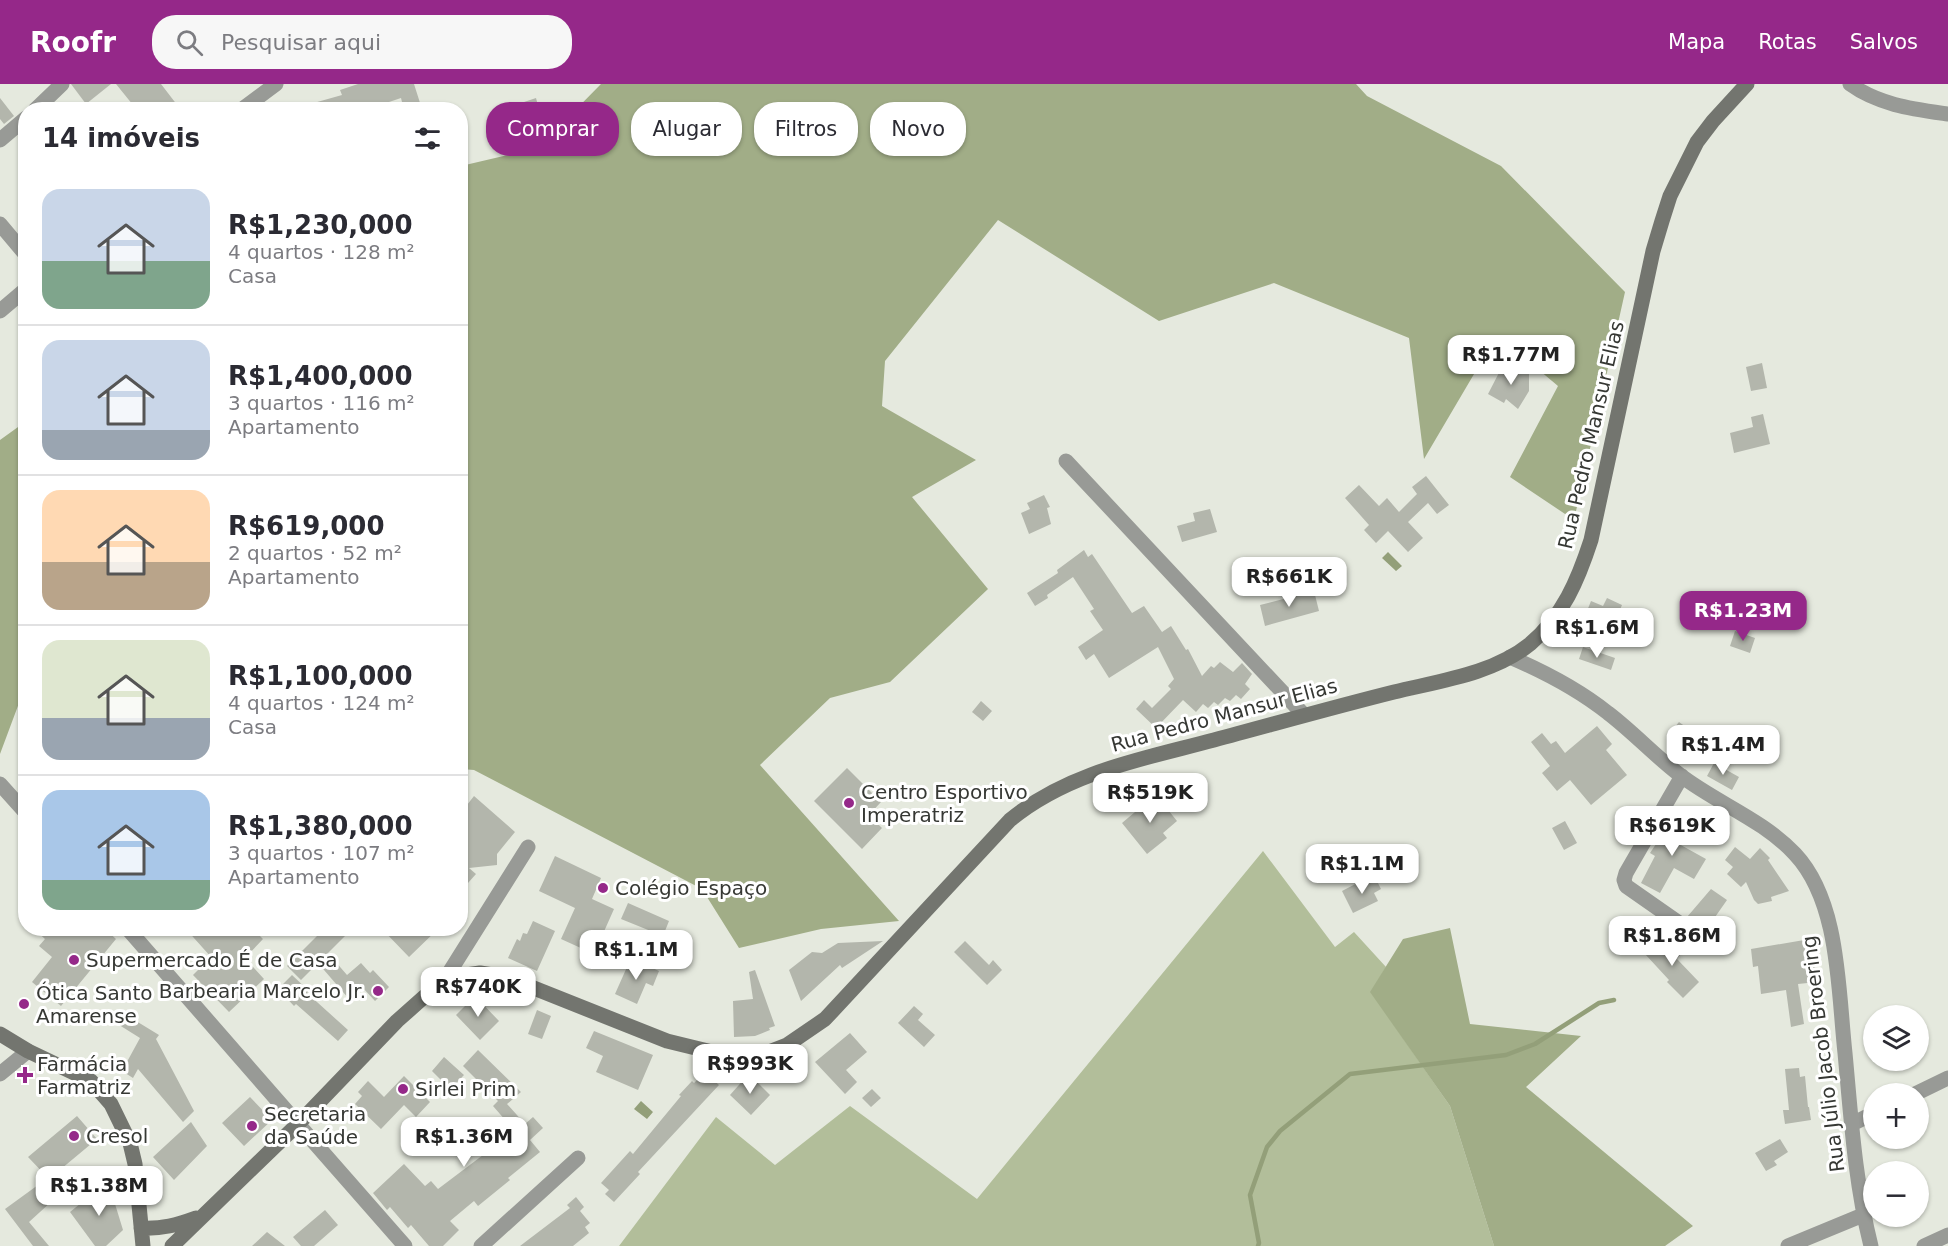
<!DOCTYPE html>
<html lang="pt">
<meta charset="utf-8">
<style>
body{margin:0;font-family:"DejaVu Sans",sans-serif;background:#f7f7f7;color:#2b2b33;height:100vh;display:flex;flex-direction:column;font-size:22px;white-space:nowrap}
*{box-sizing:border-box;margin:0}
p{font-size:20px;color:#7c7c81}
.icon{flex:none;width:33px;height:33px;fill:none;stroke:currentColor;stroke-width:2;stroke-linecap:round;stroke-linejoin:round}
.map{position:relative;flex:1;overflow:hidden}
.sheet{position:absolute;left:18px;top:18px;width:450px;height:834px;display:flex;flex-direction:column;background:#fff;border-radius:24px;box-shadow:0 2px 4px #0004}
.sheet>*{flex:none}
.top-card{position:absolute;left:486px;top:18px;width:570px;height:54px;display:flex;gap:12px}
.fabs{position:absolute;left:1863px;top:921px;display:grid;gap:12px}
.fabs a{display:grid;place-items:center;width:66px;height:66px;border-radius:50%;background:#fff;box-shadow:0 2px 4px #0004;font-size:30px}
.price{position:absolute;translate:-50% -51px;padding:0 14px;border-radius:12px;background:#fff;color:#222;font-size:20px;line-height:39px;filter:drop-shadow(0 2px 3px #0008)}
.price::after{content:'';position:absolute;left:50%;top:36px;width:18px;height:14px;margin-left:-9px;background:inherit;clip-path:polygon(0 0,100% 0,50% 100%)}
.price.selected{background:#952889;color:#fff}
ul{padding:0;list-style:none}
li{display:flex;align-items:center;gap:18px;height:150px;padding:0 24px}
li+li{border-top:2px solid #e1e1e2}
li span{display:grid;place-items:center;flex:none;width:168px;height:120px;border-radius:18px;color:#555}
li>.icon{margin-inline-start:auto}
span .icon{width:72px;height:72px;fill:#fffc;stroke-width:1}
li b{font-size:26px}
h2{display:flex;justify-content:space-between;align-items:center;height:72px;padding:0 24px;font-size:26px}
.pill{padding:0 21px;border-radius:24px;background:#fff;box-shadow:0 2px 4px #0004;font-size:21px;line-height:54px}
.pill.selected{background:#952889;color:#fff}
header{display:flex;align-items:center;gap:36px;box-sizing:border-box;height:84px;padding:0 30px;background:#952889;color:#fff}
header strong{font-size:28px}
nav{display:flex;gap:33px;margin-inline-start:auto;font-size:21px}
.search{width:420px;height:54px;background:#f7f7f7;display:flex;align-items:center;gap:15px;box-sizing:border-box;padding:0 21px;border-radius:24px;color:#7c7c81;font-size:22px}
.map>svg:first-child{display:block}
.green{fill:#b2be9a}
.forest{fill:#a1ad87}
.water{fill:#939f79}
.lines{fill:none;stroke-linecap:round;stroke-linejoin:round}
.stream{stroke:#939f79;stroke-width:4.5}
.building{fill:#b3b6ac}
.minor{stroke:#989a96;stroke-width:15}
.tertiary{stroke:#989a96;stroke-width:15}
.secondary{stroke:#73756f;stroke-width:15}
.poi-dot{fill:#952889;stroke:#fff;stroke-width:2}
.labels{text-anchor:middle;stroke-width:6;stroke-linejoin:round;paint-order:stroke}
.street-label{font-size:20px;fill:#363834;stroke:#fff}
.poi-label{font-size:20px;fill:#363834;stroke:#fff;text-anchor:start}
</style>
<header>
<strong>Roofr</strong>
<div class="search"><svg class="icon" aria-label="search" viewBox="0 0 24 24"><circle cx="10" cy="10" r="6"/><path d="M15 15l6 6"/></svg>Pesquisar aqui</div>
<nav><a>Mapa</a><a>Rotas</a><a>Salvos</a></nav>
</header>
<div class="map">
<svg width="1948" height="1162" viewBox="0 0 1948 1162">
<rect width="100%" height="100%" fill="#e5e9de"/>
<path class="green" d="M1263 767 1335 863 1354 848 1386 883 1371 908 1450 1022 1494 1162H619L716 1033 775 1081 850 1022 977 1115Z"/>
<path class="forest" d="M601 0H1356L1367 12 1501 82 1625 208 1574 436 1510 393 1558 302 1497 251 1424 375 1409 254 1274 199 1159 237 998 136 885 277 882 322 976 376 912 413 988 505 890 598 830 614 760 681 899 837 821 845 739 864 702 805 474 686 461 685V82L538 64Z
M25 338V603L0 670V356Z
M1450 844 1470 940 1581 952 1526 1003 1693 1142 1665 1162H1494L1450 1022 1370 908 1403 855Z"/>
<path class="water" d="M1388 468 1402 482 1396 487 1382 474Z
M641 1017 653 1028 647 1035 634 1025Z"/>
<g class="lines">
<path class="stream" d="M1258 1162 1259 1159 1250 1111 1267 1063 1280 1047 1350 990 1506 971 1535 960 1599 919 1614 916"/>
</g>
<path class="building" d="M71 0H111L86 20Z
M116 0H161L181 26H137Z
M358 0H414L421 22 404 26 401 14 365 26H304L303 22 342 11 340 6Z
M0 14 14 32 4 40 0 35Z
M536 14 540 29 522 34 518 20Z
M1504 279 1529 290V307L1518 325 1506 315 1504 319 1488 310Z
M1762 279 1767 304 1751 307 1746 283Z
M1763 330 1770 360 1734 369 1730 349 1753 343 1751 333Z
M1426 392 1449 421 1437 430 1428 419 1408 438 1423 454 1408 468 1388 447 1376 459 1364 446 1369 441 1345 414 1359 401 1379 422 1387 414 1399 428 1417 410 1412 403Z
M1044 411 1050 423 1047 424 1051 440 1029 450 1021 429 1030 425 1027 419Z
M1210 425 1217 448 1182 458 1177 442 1195 437 1193 429Z
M1084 466 1088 473 1092 470 1132 529 1144 522 1162 548 1171 542 1186 566 1188 565 1202 592 1211 582 1214 584 1220 578 1233 588 1242 579 1252 590 1245 600 1250 605 1241 615 1236 611 1230 617 1225 614 1218 621 1214 618 1208 624 1203 620 1196 628 1183 616 1156 644 1136 625 1144 616 1152 624 1171 605 1168 602 1174 595 1158 563 1109 594 1094 570 1086 576 1078 563 1103 546 1090 527 1094 525 1073 493 1047 511 1048 514 1035 522 1027 509 1058 489 1057 486Z
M1314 507 1319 527 1265 542 1260 521Z
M1709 508 1729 518 1714 543 1696 533Z
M1607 514 1622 521 1615 537 1606 533 1603 540 1585 532 1591 517 1603 522Z
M1735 547 1755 554 1750 569 1730 562Z
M1583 563 1615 574 1611 586 1579 575Z
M981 617 992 627 983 637 972 628Z
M1679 638 1694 649 1698 643 1708 651 1694 669 1669 650Z
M1597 642 1612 660 1606 666 1627 691 1591 721 1570 696 1557 707 1542 689 1550 682 1531 658 1542 649 1551 660 1556 657 1565 669Z
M1714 679 1739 693 1732 706 1707 692Z
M847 684 881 718 869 731 882 744 862 765 814 717Z
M1156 711 1177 737 1163 749 1167 754 1147 770 1122 739 1135 728 1133 725 1142 717 1145 720Z
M474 712 515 748 497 770V781L469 784 476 790 460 808V730Z
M1676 730 1691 738 1679 760 1706 775 1694 795 1674 784 1660 809 1641 799 1655 772 1650 769 1658 757 1660 759Z
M1565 737 1577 759 1564 766 1552 744Z
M1735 763 1750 775 1760 764 1770 774 1768 776 1789 807 1771 813 1772 817 1758 820 1754 816 1746 798 1741 803 1727 790 1733 783 1725 776Z
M555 772 601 794 592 815 614 825 594 870 561 855 575 824 539 807Z
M1367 794 1369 799 1376 795 1381 805 1374 809 1378 817 1353 829 1342 807Z
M1711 805 1727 816 1706 846 1687 833Z
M628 819 669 837 663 852 621 835Z
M1632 832 1640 845 1623 855 1615 842Z
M533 837 555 847 537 887 508 874 517 855 520 857 523 849 527 850Z
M33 844H104L116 855 61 922 32 898 52 873 39 862 45 855Z
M185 844H252L263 855 245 874 264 895 229 928 193 891 211 873Z
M325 844H353L328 869 347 891 361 879 370 889 373 886 389 903 375 917 362 903 349 915 318 879 301 896 287 882Z
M381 844H439L409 873Z
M1662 853 1680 871 1677 875 1699 898 1683 914 1667 898 1669 896 1645 870Z
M1810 855 1817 898 1798 900 1804 940 1791 943 1786 906 1761 910 1758 882 1753 883 1751 865Z
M883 857 842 884 840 881 801 917 789 886 812 868 822 869 838 859Z
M965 857 989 881 993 876 1002 886 987 901 954 868Z
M631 874 659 887 653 902 646 899 637 920 615 910Z
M755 886 775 942 769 944 770 946 755 952 734 953 733 917 753 915 749 888Z
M292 891 309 907 307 909 348 946 338 957 296 920 294 922 278 905Z
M475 912 499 937 480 956 456 931Z
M914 922 923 930 918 936 935 951 924 963 898 939Z
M537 926 551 932 542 955 528 950Z
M123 929 159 951 156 955 194 1027 183 1038 138 985 133 994 122 987 140 954 116 939Z
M594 947 653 971 638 1006 596 988 603 972 586 964Z
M850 949 867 968 846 986 857 998 845 1010 815 978Z
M478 966 521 1008 507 1020 525 1040 533 1033 543 1044 530 1056 540 1068 508 1094 510 1096 478 1122 474 1117 450 1137 459 1146 443 1162H429L411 1141 408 1144 390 1123 387 1126 373 1109 404 1080 425 1102 431 1097 438 1105 487 1068 513 1045 493 1022 498 1017 463 982Z
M444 973 464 991 449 1007 440 999 441 996 432 987Z
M1799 984 1800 993 1805 992 1808 1023H1809L1811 1036 1785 1040 1783 1026H1789L1785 985Z
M704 989 706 991 707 990 719 1001 638 1088 640 1090 614 1118 605 1110 609 1106 601 1099 630 1067 633 1070 681 1012 679 1011 692 997 694 999Z
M404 992 430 1018 416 1033 404 1021 381 1045 355 1020 362 1012 358 1008 368 997 384 1013Z
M746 993 749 996 752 993 770 1011 751 1031 730 1011Z
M872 1005 881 1014 871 1023 862 1014Z
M250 1013 272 1036 244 1062 222 1039Z
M77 1032 97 1055 49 1095 28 1073Z
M191 1038 207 1062 174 1096 153 1073Z
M1780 1055 1788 1068 1774 1077 1777 1081 1766 1087 1755 1069Z
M108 1097 123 1146 106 1162H95L70 1128Z
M38 1101 51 1118 29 1138 49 1162H33L5 1125Z
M576 1113 584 1123 580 1127 590 1139 585 1143 589 1149 573 1162H520L570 1124 567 1121Z
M325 1126 338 1141 314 1162H301L293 1153Z
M267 1148 285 1162H252Z"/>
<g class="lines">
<path class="minor" d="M1850 0C1879 21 1913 25 1948 30
M35 26 62 0
M241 26 276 0
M0 56 26 34
M0 140 26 171
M0 227 26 205
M1066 377 1303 630
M1510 573C1545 588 1578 605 1608 629 1633 648 1655 672 1680 691 1718 720 1762 735 1795 770 1840 818 1838 907 1845 969 1851 1033 1855 1099 1871 1162
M1682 692 1626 789 1624 796 1626 802 1709 860
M442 900 528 763
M0 990 28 967
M1915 1010 1948 994
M298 1040 405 1162
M1852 1040 1874 1029
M481 1162 578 1074
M1788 1162 1863 1131
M1924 1162 1948 1151"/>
<path class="tertiary" d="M0 700 26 729
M127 844 298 1040"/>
<path class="secondary" d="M0 950 28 967 91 997 111 1020 130 1059 135 1080 143 1162
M141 1144C162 1145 177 1141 196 1134
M172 1162 298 1040 397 937 424 913 442 900 459 892 480 889 506 893 667 957 712 968 752 970 769 968 787 961 825 935 1010 736C1068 688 1143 675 1214 656 1274 640 1334 623 1394 608 1439 597 1493 590 1530 560 1563 532 1578 496 1591 456L1653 167 1662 137 1670 112 1697 58 1713 37 1747 0"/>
</g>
<g class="poi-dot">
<circle cx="849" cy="719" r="6"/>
<circle cx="603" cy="804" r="6"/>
<circle cx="74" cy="876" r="6"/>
<circle cx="378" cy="907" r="6"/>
<circle cx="24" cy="920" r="6"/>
<path d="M22 982h6v6h6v6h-6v6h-6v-6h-6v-6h6z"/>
<circle cx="403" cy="1005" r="6"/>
<circle cx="252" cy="1042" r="6"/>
<circle cx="74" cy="1052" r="6"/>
</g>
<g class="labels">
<g class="street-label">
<text transform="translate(1591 351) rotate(-77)" y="7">Rua Pedro Mansur Elias</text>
<text transform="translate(1224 631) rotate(-15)" y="7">Rua Pedro Mansur Elias</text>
<text transform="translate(1823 970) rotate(-97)" y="7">Rua Júlio Jacob Broering</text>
</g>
<g class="poi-label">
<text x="861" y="715">Centro Esportivo<tspan x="861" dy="23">Imperatriz</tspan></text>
<text x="615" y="811">Colégio Espaço</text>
<text x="86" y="883">Supermercado É de Casa</text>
<text x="366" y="914" text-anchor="end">Barbearia Marcelo Jr.</text>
<text x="36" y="916">Ótica Santo<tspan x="36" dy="23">Amarense</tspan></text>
<text x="37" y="987">Farmácia<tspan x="37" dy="23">Farmatriz</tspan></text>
<text x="415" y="1012">Sirlei Prim</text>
<text x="264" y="1037">Secretaria<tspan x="264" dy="23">da Saúde</tspan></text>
<text x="86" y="1059">Cresol</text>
</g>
</g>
</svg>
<div class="fabs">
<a><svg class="icon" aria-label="layers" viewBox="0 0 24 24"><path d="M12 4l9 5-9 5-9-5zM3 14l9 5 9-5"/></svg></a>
<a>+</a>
<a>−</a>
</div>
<b class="price" style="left:1511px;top:302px">R$1.77M</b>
<b class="price" style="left:1289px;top:524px">R$661K</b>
<b class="price selected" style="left:1743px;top:558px">R$1.23M</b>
<b class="price" style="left:1597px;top:575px">R$1.6M</b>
<b class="price" style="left:1723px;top:692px">R$1.4M</b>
<b class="price" style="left:1150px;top:740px">R$519K</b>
<b class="price" style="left:1672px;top:773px">R$619K</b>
<b class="price" style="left:1362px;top:811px">R$1.1M</b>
<b class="price" style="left:1672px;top:883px">R$1.86M</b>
<b class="price" style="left:636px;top:897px">R$1.1M</b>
<b class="price" style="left:478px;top:934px">R$740K</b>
<b class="price" style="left:750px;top:1011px">R$993K</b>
<b class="price" style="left:464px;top:1084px">R$1.36M</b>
<b class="price" style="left:99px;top:1133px">R$1.38M</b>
<div class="top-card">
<a class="pill selected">Comprar</a>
<a class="pill">Alugar</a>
<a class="pill">Filtros</a>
<a class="pill">Novo</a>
</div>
<section class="sheet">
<h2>14 imóveis<svg class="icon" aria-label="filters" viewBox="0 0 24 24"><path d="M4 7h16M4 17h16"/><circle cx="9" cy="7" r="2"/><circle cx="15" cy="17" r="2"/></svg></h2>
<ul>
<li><span style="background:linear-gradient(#c9d6e8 60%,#7fa58c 0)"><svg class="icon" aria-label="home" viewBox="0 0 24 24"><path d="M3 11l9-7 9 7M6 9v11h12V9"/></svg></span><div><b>R$1,230,000</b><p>4 quartos · 128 m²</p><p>Casa</p></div></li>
<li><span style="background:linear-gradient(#c9d6e8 75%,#9aa5b1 0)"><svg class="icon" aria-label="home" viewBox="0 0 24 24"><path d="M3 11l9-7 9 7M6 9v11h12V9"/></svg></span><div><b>R$1,400,000</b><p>3 quartos · 116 m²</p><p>Apartamento</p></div></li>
<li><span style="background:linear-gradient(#ffd9b3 60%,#b9a48a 0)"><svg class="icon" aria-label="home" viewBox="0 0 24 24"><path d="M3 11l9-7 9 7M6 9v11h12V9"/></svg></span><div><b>R$619,000</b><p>2 quartos · 52 m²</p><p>Apartamento</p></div></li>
<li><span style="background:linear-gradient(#dfe7d0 65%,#9aa5b1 0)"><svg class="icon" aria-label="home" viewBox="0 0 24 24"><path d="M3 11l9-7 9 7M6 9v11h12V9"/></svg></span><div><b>R$1,100,000</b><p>4 quartos · 124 m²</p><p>Casa</p></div></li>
<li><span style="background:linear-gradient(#a9c7e8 75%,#7fa58c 0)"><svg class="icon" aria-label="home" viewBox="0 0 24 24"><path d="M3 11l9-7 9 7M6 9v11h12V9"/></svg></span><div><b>R$1,380,000</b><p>3 quartos · 107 m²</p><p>Apartamento</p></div></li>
</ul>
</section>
</div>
